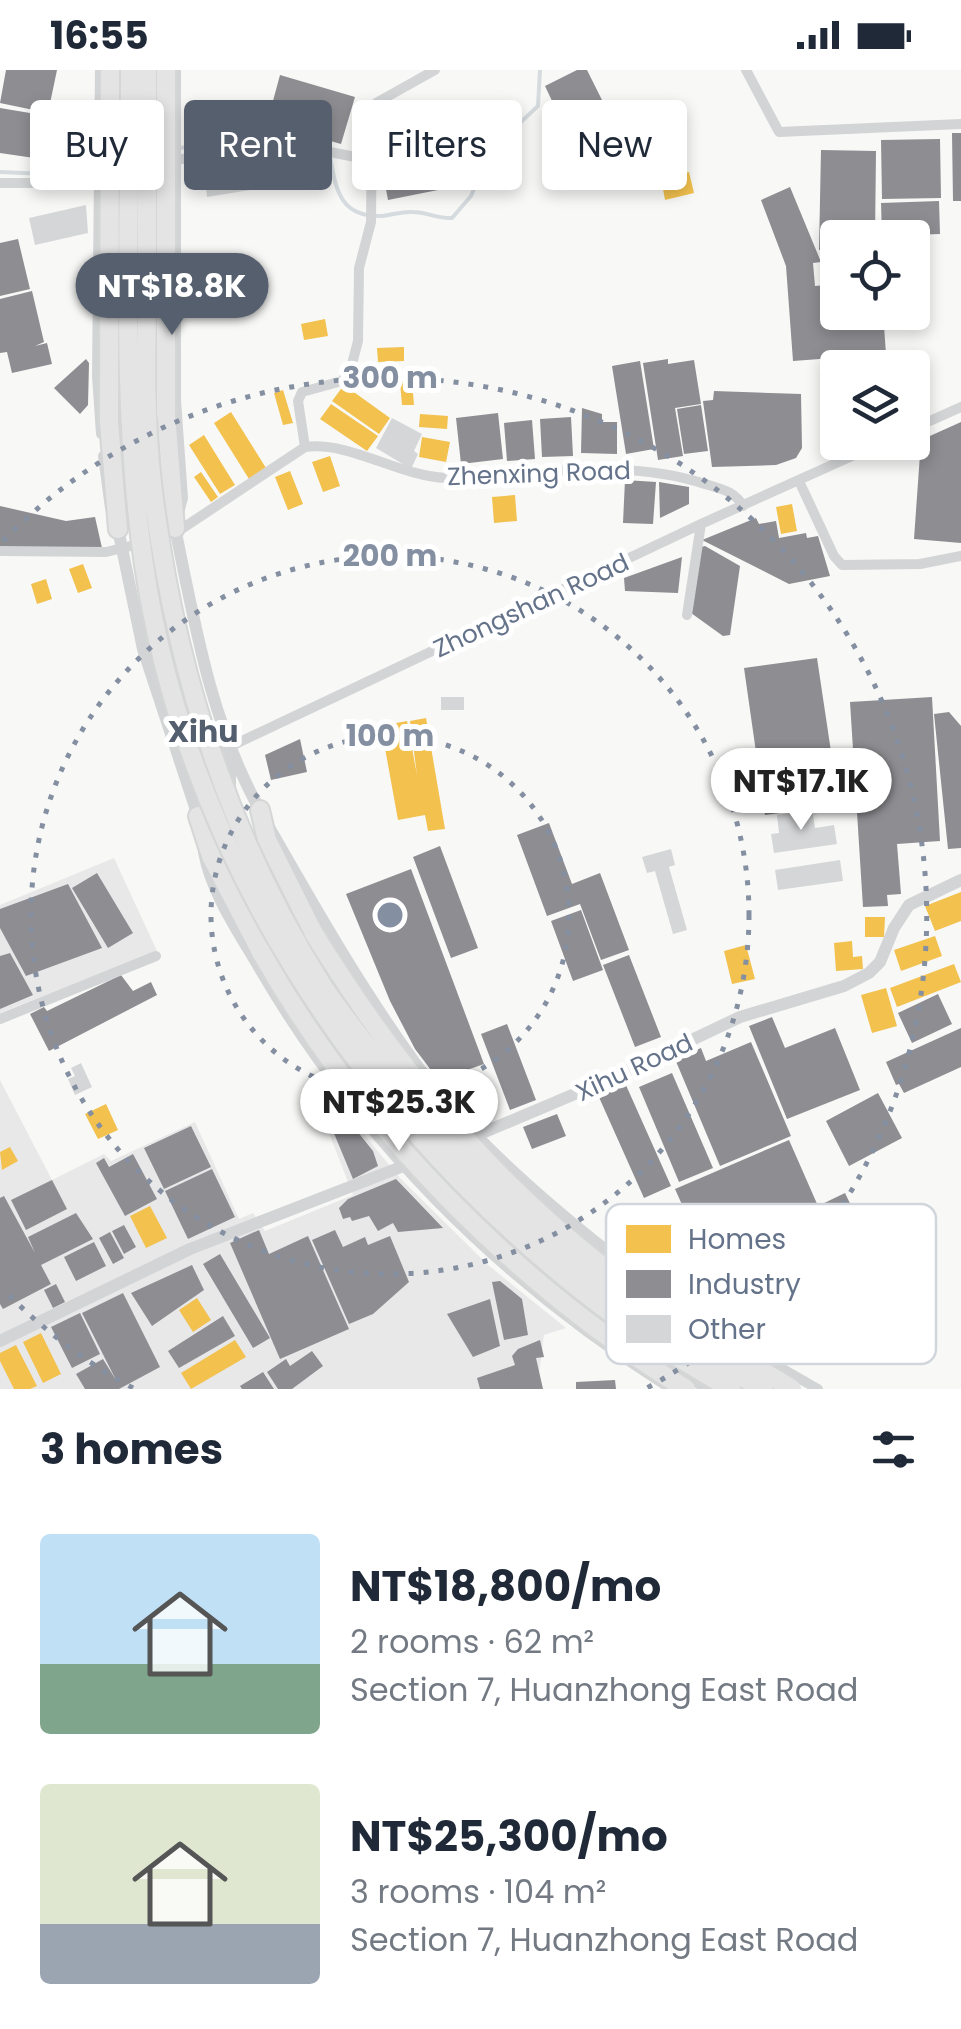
<!DOCTYPE html>
<meta charset="utf-8">
<style>
body{margin:0;font-family:Poppins,sans-serif;background:#f6f6f7;color:#1f2937;height:100vh;display:flex;flex-direction:column;font-size:38px;white-space:nowrap}
*{box-sizing:border-box;margin:0}
p{font-size:32px;color:#747a83}
.icon{flex:none;width:55px;height:55px;fill:none;stroke:currentColor;stroke-width:2;stroke-linecap:round;stroke-linejoin:round}
.map{position:relative;height:1319px;overflow:hidden}
.drawer{display:flex;flex-direction:column;background:#fff;flex:1}
.drawer>*{flex:none}
.banner{position:absolute;left:30px;top:30px;width:902px;height:90px;display:flex;gap:20px}
.controls{position:absolute;left:820px;top:150px;display:grid;gap:20px}
.controls a{display:grid;place-items:center;width:110px;height:110px;border-radius:10px;background:#fff;box-shadow:0 5px 15px #0003;font-size:50px}
.price{position:absolute;translate:-50% -85px;padding:0 22px;border-radius:35px;background:#fff;color:#222;font-size:32px;line-height:65px;filter:drop-shadow(0 2px 5px #0008)}
.price::after{content:'';position:absolute;left:50%;top:60px;width:30px;height:22px;margin-left:-15px;background:inherit;clip-path:polygon(0 0,100% 0,50% 100%)}
.price.current{background:#555f6d;color:#fff}
ul{padding:0;list-style:none}
li{display:flex;align-items:center;gap:30px;height:250px;padding:0 40px}
li span{display:grid;place-items:center;flex:none;width:280px;height:200px;border-radius:10px;color:#555}
li>.icon{margin-inline-start:auto}
span .icon{width:120px;height:120px;fill:#fffc;stroke-width:1}
li b{font-size:42px}
h2{display:flex;justify-content:space-between;align-items:center;height:120px;padding:0 40px;font-size:42px}
.pill{padding:0 35px;border-radius:10px;background:#fff;box-shadow:0 5px 15px #0003;font-size:35px;line-height:90px}
.pill.current{background:#555f6d;color:#fff}
.status{display:flex;justify-content:space-between;align-items:center;height:70px;padding:0 50px;background:#fff;direction:ltr}
.status svg{height:28px;fill:currentColor}
.map>svg:first-child{display:block}
.built{fill:#e8e8e9}
.homes{fill:#f2c14e}
.industry{fill:#8d8d92}
.lines{fill:none;stroke-linecap:round;stroke-linejoin:round}
.stream{stroke:#d5dbdf;stroke-width:4}
.building{fill:#d5d6d7}
.trunk-casing{stroke:#d5d6d6;stroke-width:22}
.minor{stroke:#d3d4d5;stroke-width:10}
.tertiary{stroke:#d3d4d5;stroke-width:12}
.trunk{stroke:#e4e4e5;stroke-width:18}
.trunk-bridge-casing{stroke:#d5d6d6;stroke-width:22;stroke-linecap:butt}
.trunk-bridge{stroke:#e4e4e5;stroke-width:18}
.ring{fill:none;stroke:#848fa1;stroke-width:5;stroke-dasharray:5 10}
.labels{text-anchor:middle;stroke-width:10;stroke-linejoin:round;paint-order:stroke}
.street-label{font-size:25px;fill:#65738a;stroke:#fff}
.quarter-label{font-size:30px;font-weight:bold;fill:#535e6e;stroke:#fff}
.key{fill:#fff;stroke:#d1d5dc;stroke-width:2.5}
.key-label{font-size:28px;fill:#65738a}
.centre{fill:#848fa1;stroke:#fff;stroke-width:5}
.ring-label{font-size:30px;text-anchor:middle;font-weight:bold;fill:#848fa1;stroke:#fff;stroke-width:10;stroke-linejoin:round;paint-order:stroke}
</style>
<div class="status"><b>16:55</b><svg viewBox="0 0 49 12"><path d="M0 12V9h3v3zM5 12V6h3v6zM10 12V3h3v9zM15 12V0h3v12zM26 1h20v11H26zM47 4h2v5h-2z"/></svg></div>
<div class="map">
<svg width="961" height="1319" viewBox="0 0 961 1319">
<rect width="100%" height="100%" fill="#f8f8f7"/>
<path class="built" d="M114 788 157 881 0 943V835Z
M0 1010 52 1110 104 1084 111 1091 195 1052 239 1149 253 1143 265 1161 353 1125 314 1024 327 1020 401 1109 488 1195 566 1258 544 1265 537 1319H0Z"/>
<path class="homes" d="M689 102 694 123 665 130 661 108Z
M325 249 328 266 304 270 301 254Z
M404 277V291L378 292 377 278Z
M412 311 414 335H402L400 312Z
M344 315 390 348 379 364 332 331Z
M283 320 293 353 283 355 274 323Z
M331 334 378 366 367 381 320 349Z
M231 342 266 398 249 409 214 353Z
M420 344 448 346 447 359 419 357Z
M204 365 235 415 220 424 189 375Z
M422 367 450 372 446 392 419 387Z
M330 386 340 416 323 422 312 392Z
M290 401 303 434 288 440 275 407Z
M201 402 218 427 211 432 194 407Z
M515 425 517 451 494 453 492 427Z
M792 434 797 461 781 464 776 437Z
M83 494 92 518 78 523 69 499Z
M46 509 52 529 37 534 31 514Z
M426 648 445 759 428 761 425 745 398 750 381 656 407 651 417 705 410 651Z
M961 822V851L935 861 925 836Z
M865 847H885L884 867H865Z
M935 866 942 886 901 901 894 880Z
M852 871 853 887 862 886 863 899 836 901 834 873Z
M746 875 755 909 732 914 724 881Z
M954 894 961 912 897 937 890 918Z
M886 918 897 956 872 963 861 925Z
M106 1034 118 1060 98 1069 85 1044Z
M10 1077 18 1091 2 1100 0 1082Z
M150 1136 167 1168 146 1178 130 1146Z
M197 1228 211 1250 193 1262 179 1240Z
M41 1263 61 1304 43 1313 23 1272Z
M235 1270 246 1287 191 1319 181 1303Z
M16 1275 37 1316 30 1319H14L0 1291V1283Z"/>
<path class="industry" d="M6 0H57L48 43 0 33Z
M577 0H587L602 30 561 50 545 16Z
M280 5 355 27 341 74 267 53Z
M0 38 48 46 41 89 0 83Z
M54 47 87 48 86 83 53 82Z
M425 59 432 62 437 82 456 78 463 115 388 130 381 93 377 94 376 66Z
M952 63H961V131H953Z
M940 69 941 128 882 129 881 70Z
M821 80 876 81 875 168H838V180H819Z
M790 117 821 192 813 193 815 216 838 214V242H883L886 284 793 291 786 196 761 130Z
M939 131 940 164 882 166 881 133Z
M18 169 30 219 0 226V173Z
M32 221 44 272 35 276 47 273 52 294 12 303 7 282 0 283V229Z
M86 289 89 293 88 335 80 344 54 318Z
M668 289V294L694 290 701 334 675 338 683 386 658 390 643 293Z
M640 291 654 379 626 384 612 296Z
M714 321 801 324 802 378 796 388 776 395 712 397 703 331 713 330Z
M701 335 708 381 684 384 677 339Z
M582 338 602 344V352H617V384L581 383Z
M498 343 503 389 461 394 456 348Z
M571 347 573 386 542 387 540 349Z
M532 350 535 389 507 391 504 353Z
M961 352V473L914 469 921 370Z
M625 410 656 412 653 454 623 453Z
M659 412 689 417V434L660 448Z
M0 436 66 451 95 447 102 478 0 477Z
M756 448 759 454 776 451 779 468 806 463 807 468 818 466 830 506 789 514 702 470Z
M705 476 740 496 730 565 723 566 691 543 701 477Z
M682 487 678 523 625 521 624 508Z
M817 588 839 735 765 745 744 598Z
M932 627 940 771 897 774 901 824 887 825 888 836 863 837 850 632Z
M949 642 961 656V778L948 779 934 644Z
M300 669 307 702 271 710 265 685Z
M549 753 572 814 600 803 629 880 601 890 580 834 547 846 517 765Z
M440 776 478 878 451 888 413 787Z
M411 799 484 994 453 1005 452 1002 437 1008 415 979 390 931 346 824Z
M97 803 133 863 108 878 72 818Z
M68 814 102 878 26 906 0 858V839Z
M581 840 603 900 573 911 551 851Z
M10 883 33 925 0 939V886Z
M629 885 661 967 635 977 603 895Z
M121 905 133 921 151 912 157 925 49 981 30 944 44 937 47 941Z
M938 924 952 954 912 973 898 943Z
M772 947 785 978 835 958 860 1020 787 1049 749 956Z
M507 954 536 1030 510 1040 481 964Z
M961 958V997L904 1023 899 1014 896 1015 886 992Z
M751 972 791 1066 720 1096 675 989 701 978 706 991Z
M672 1003 713 1098 679 1112 639 1017Z
M625 1013 671 1116 644 1128 598 1025Z
M325 1021 373 1081 378 1096 353 1109 318 1025Z
M878 1023 902 1068 849 1096 826 1051Z
M557 1044 566 1066 532 1079 523 1057Z
M191 1056 211 1097 164 1119 144 1078Z
M789 1070 818 1136 845 1123 868 1171 825 1191 837 1221 810 1234 788 1212 790 1207 776 1201 770 1189 761 1192 750 1168 812 1137 747 1165 741 1151 690 1173 685 1160 692 1157 675 1119Z
M133 1084 157 1129 125 1146 96 1093 104 1088 109 1097Z
M212 1099 235 1147 188 1169 165 1121Z
M396 1109 443 1158 398 1162 393 1153 378 1161 369 1146 352 1151 350 1147 343 1149 339 1138 348 1129Z
M52 1110 67 1139 26 1160 11 1130Z
M4 1126 35 1183 28 1167 76 1143 93 1169 41 1195 51 1214 3 1239 0 1234V1128Z
M124 1155 136 1177 124 1184 112 1161Z
M259 1160 269 1184 308 1166 349 1259 280 1289 230 1173Z
M335 1160 343 1177 365 1167 368 1175 390 1166 409 1212 373 1244 349 1254 312 1170Z
M110 1162 124 1188 113 1194 99 1168Z
M94 1172 106 1196 76 1211 64 1187Z
M220 1184 270 1268 253 1278 203 1194Z
M192 1195 204 1220 152 1256 131 1223Z
M500 1211 522 1229 528 1265 504 1270 492 1212Z
M56 1214 65 1232 53 1238 44 1220Z
M123 1223 160 1297 119 1319H85L76 1304 103 1289 116 1310 82 1243Z
M490 1229 500 1276 473 1287 447 1244Z
M80 1243 100 1284 72 1298 51 1257Z
M223 1246 235 1266 179 1298 168 1281Z
M540 1270 544 1287 536 1288 543 1319H480L477 1308 515 1295 512 1286 518 1279Z
M312 1281 323 1296 292 1319H278L267 1302 286 1289 290 1296Z
M263 1302 274 1319H242L240 1316Z
M615 1310 616 1319H576V1312Z"/>
<g class="lines">
<path class="stream" d="M180 78 282 63 327 74C336 107 332 148 382 146 392 145 403 141 413 142 427 142 438 149 452 148L471 126 490 81 538 36 540 0
M0 102 47 104 97 94"/>
</g>
<path class="building" d="M243 85 250 120 207 127 206 117 193 119 189 94Z
M86 135 88 163 35 175 29 148Z
M392 348 422 364 414 381 418 384 411 399 376 378Z
M441 627H464V640H441Z
M812 739 815 758 834 755 837 774 774 783 771 764 779 763 777 745Z
M671 779 675 795 669 797 687 860 673 864 655 801 647 803 642 787Z
M840 790 843 811 778 820 775 800Z
M81 993 92 1017 75 1025 68 1009 75 1006 71 998Z"/>
<g class="lines">
<g class="trunk-casing">
<path id="trunk" d="M166 344 175 458
M109 353 118 459
M260 740 267 770 313 862
M198 746 211 786 260 880"/>
</g>
<path class="minor" d="M100 0 97 306 101 364
M176 0V330L183 428 179 443
M746 0 779 62 961 54
M170 91 267 75 304 77 371 90
M0 113H58L134 99
M912 359 961 337
M305 377 298 331 302 322 342 311 352 294 358 271 359 198 371 152 372 46 376 33 435 0
M103 386 110 438
M799 411 834 486 842 495 920 494 961 486
M174 464 305 377C350 371 398 406 446 408 463 409 482 406 499 405 569 400 637 392 705 414 721 419 734 421 743 436
M0 481 106 482 143 473
M687 545 701 454
M191 695 701 454 883 372
M270 757C318 841 365 924 423 1002 459 1051 504 1093 550 1133 637 1208 717 1263 818 1319
M203 782C210 823 238 863 259 899 358 1069 499 1210 665 1315
M0 949 156 886"/>
<path class="tertiary" d="M126 400 118 459 143 579 198 746 227 788
M170 454 175 458C195 555 211 653 260 740
M230 718V678
M237 811 251 841 290 907
M461 1072 603 1012 740 947 844 916 869 903 880 892 894 858 909 835 961 810
M625 1262 660 1290 709 1319
M0 1271 190 1179 419 1090"/>
<use href="#trunk" class="trunk"/>
<g class="trunk-bridge-casing">
<path id="trunk-bridge" d="M130 0C130 164 120 333 144 495 187 784 356 1041 582 1221 628 1258 680 1289 731 1319
M147 0C147 78 147 156 147 234 146 294 145 354 152 413 173 592 227 765 324 918 344 948 368 976 390 1005 435 1062 484 1117 538 1165 607 1225 685 1274 763 1319
M166 0V344
M109 353 110 0
M313 862C391 989 483 1103 601 1195 661 1242 727 1279 792 1319
M260 880C358 1055 516 1215 686 1319"/>
</g>
<use href="#trunk-bridge" class="trunk-bridge"/>
</g>
<g class="ring">
<circle cx="390" cy="845" r="179"/>
<circle cx="390" cy="845" r="359"/>
<path d="M133 1318A538 538 0 0 1 3 1219M3 471A538 538 0 1 1 647 1318"/>
</g>
<g class="labels">
<g class="street-label">
<text transform="translate(539 403) rotate(-2)" y="9">Zhenxing Road</text>
<text transform="translate(531 535) rotate(-25)" y="9">Zhongshan Road</text>
<text transform="translate(634 997) rotate(-25)" y="9">Xihu Road</text>
</g>
<g class="quarter-label">
<text x="203" y="672">Xihu</text>
</g>
</g>
<rect x="606" y="1134" width="330" height="160" rx="15" class="key"/>
<rect x="626" y="1155" width="45" height="28" fill="#f2c14e"/>
<rect x="626" y="1200" width="45" height="28" fill="#8d8d92"/>
<rect x="626" y="1245" width="45" height="28" fill="#d5d6d7"/>
<g class="key-label">
<text x="688" y="1179">Homes</text>
<text x="688" y="1224">Industry</text>
<text x="688" y="1269">Other</text>
</g>
<circle cx="390" cy="845" r="15" class="centre"/>
<g class="ring-label">
<text x="390" y="318">300 m</text>
<text x="390" y="496">200 m</text>
<text x="390" y="676">100 m</text>
</g>
</svg>
<div class="controls">
<a><svg class="icon" aria-label="locate" viewBox="0 0 24 24"><circle cx="12" cy="12" r="6"/><path d="M12 2v4M12 18v4M2 12h4M18 12h4"/></svg></a>
<a><svg class="icon" aria-label="layers" viewBox="0 0 24 24"><path d="M12 4l9 5-9 5-9-5zM3 14l9 5 9-5"/></svg></a>
</div>
<b class="price current" style="left:172px;top:268px">NT$18.8K</b>
<b class="price" style="left:801px;top:763px">NT$17.1K</b>
<b class="price" style="left:399px;top:1084px">NT$25.3K</b>
<div class="banner">
<a class="pill">Buy</a>
<a class="pill current">Rent</a>
<a class="pill">Filters</a>
<a class="pill">New</a>
</div>
</div>
<section class="drawer">
<h2>3 homes<svg class="icon" aria-label="filters" viewBox="0 0 24 24"><path d="M4 7h16M4 17h16"/><circle cx="9" cy="7" r="2"/><circle cx="15" cy="17" r="2"/></svg></h2>
<ul>
<li><span style="background:linear-gradient(#bfe0f5 65%,#7fa58c 0)"><svg class="icon" aria-label="home" viewBox="0 0 24 24"><path d="M3 11l9-7 9 7M6 9v11h12V9"/></svg></span><div><b>NT$18,800/mo</b><p>2 rooms · 62 m²</p><p>Section 7, Huanzhong East Road</p></div></li>
<li><span style="background:linear-gradient(#dfe7d0 70%,#9aa5b1 0)"><svg class="icon" aria-label="home" viewBox="0 0 24 24"><path d="M3 11l9-7 9 7M6 9v11h12V9"/></svg></span><div><b>NT$25,300/mo</b><p>3 rooms · 104 m²</p><p>Section 7, Huanzhong East Road</p></div></li>
</ul>
</section>
